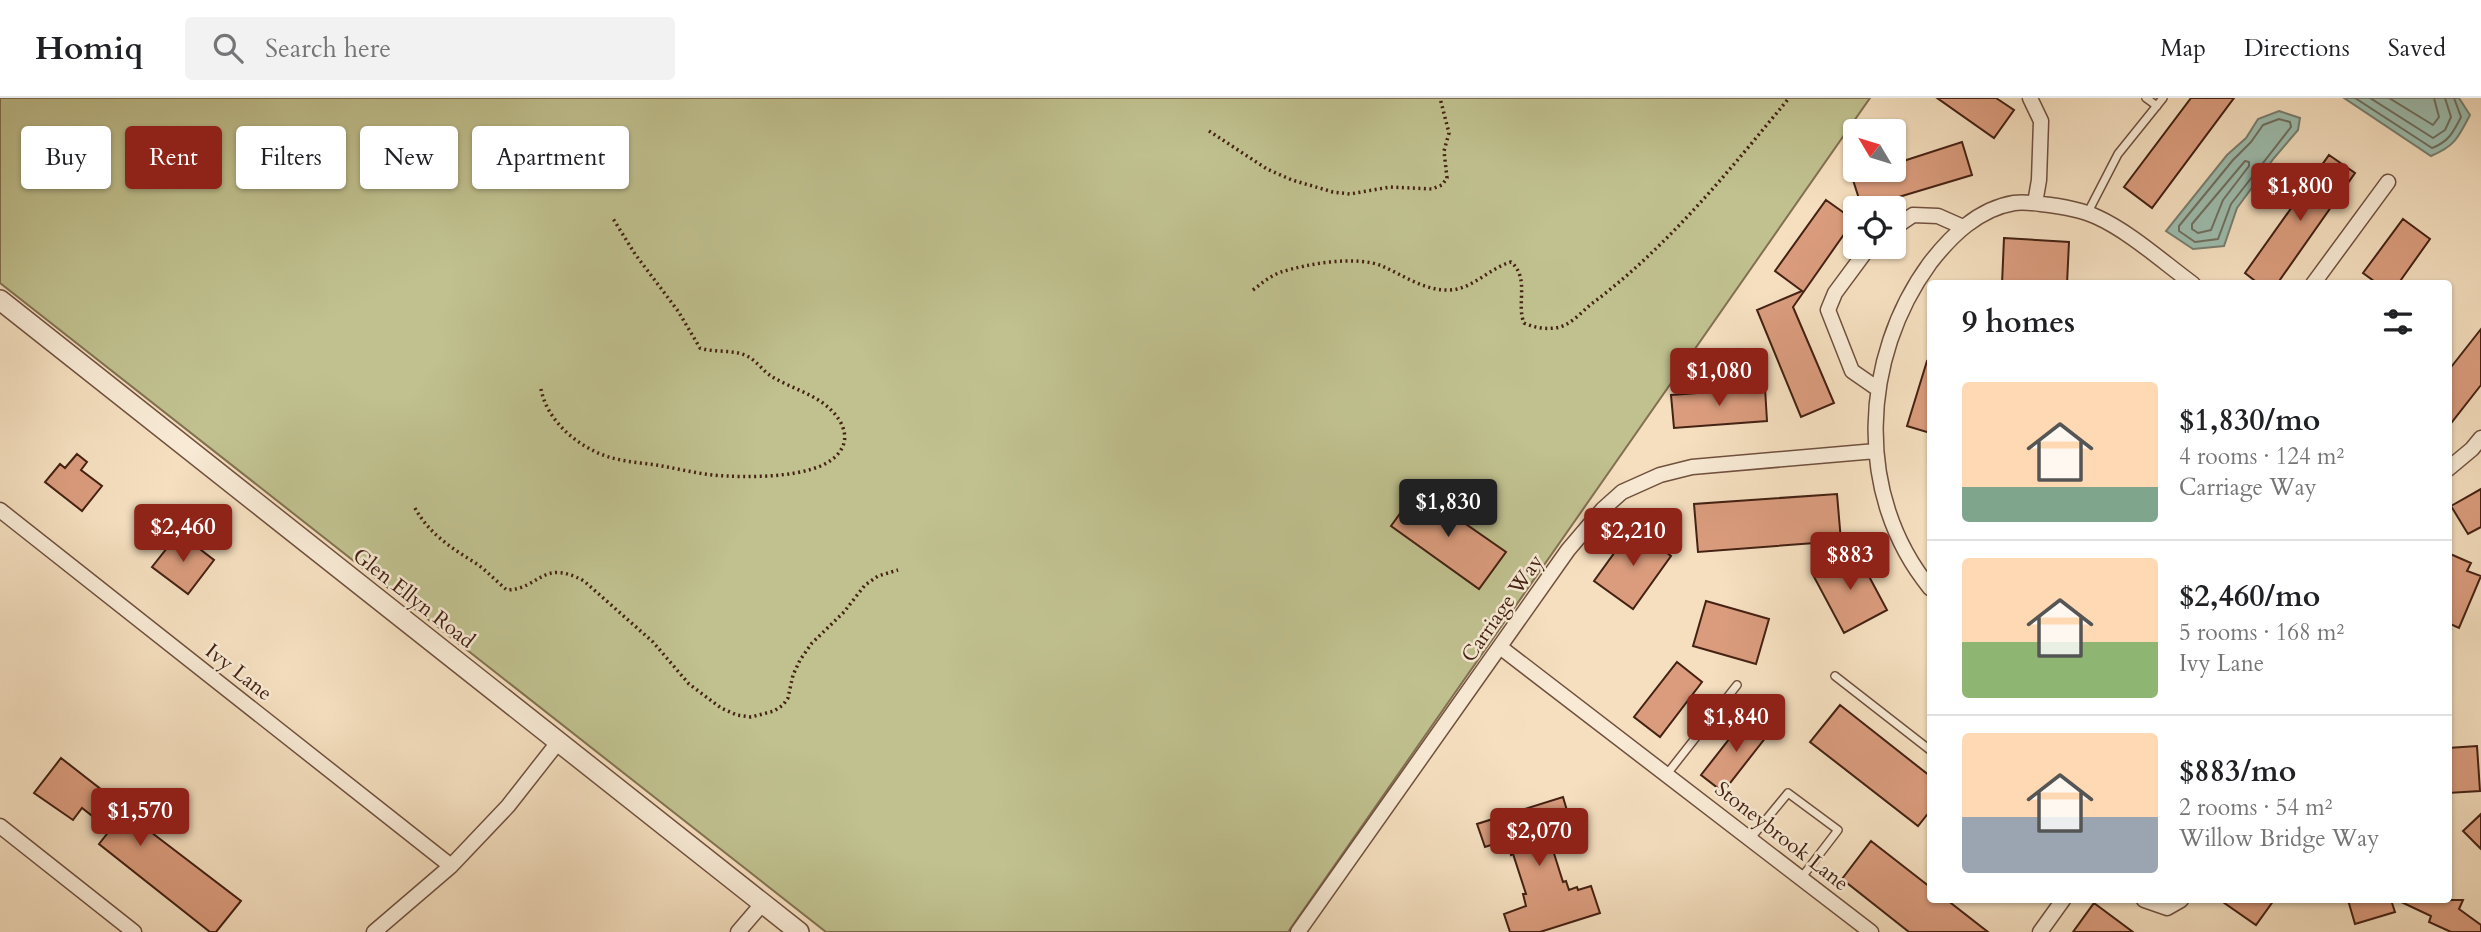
<!DOCTYPE html>
<meta charset="utf-8">
<style>
body{margin:0;font-family:Cardo,serif;background:#f2f2f2;color:#202124;height:100vh;display:flex;flex-direction:column;font-size:26px;white-space:nowrap}
*{box-sizing:border-box;margin:0}
p{font-size:23px;color:#757577}
.icon{flex:none;width:38px;height:38px;fill:none;stroke:currentColor;stroke-width:2;stroke-linecap:round;stroke-linejoin:round}
.map{position:relative;flex:1;overflow:hidden}
.panel{position:absolute;left:1927px;top:182px;width:525px;height:623px;display:flex;flex-direction:column;background:#fff;border-radius:7px;box-shadow:0 2px 5px #0004}
.panel>*{flex:none}
.hud{position:absolute;left:21px;top:28px;width:665px;height:63px;display:flex;gap:14px}
.needle{width:46px;rotate:308deg}
.controls{position:absolute;left:1843px;top:21px;display:grid;gap:14px}
.controls a{display:grid;place-items:center;width:63px;height:63px;border-radius:7px;background:#fff;box-shadow:0 2px 5px #0004;font-size:35px}
.price{position:absolute;translate:-50% -60px;padding:0 16px;border-radius:7px;background:#8f2418;color:#fff;font-size:23px;line-height:46px;filter:drop-shadow(0 2px 4px #0008)}
.price::after{content:'';position:absolute;left:50%;top:42px;width:21px;height:16px;margin-left:-10px;background:inherit;clip-path:polygon(0 0,100% 0,50% 100%)}
.price.selected{background:#222;color:#fff}
ul{padding:0;list-style:none}
li{display:flex;align-items:center;gap:21px;height:175px;padding:0 35px}
li+li{border-top:2px solid #e0e0e0}
li span{display:grid;place-items:center;flex:none;width:196px;height:140px;border-radius:7px;color:#555}
li>.icon{margin-inline-start:auto}
span .icon{width:84px;height:84px;fill:#fffc;stroke-width:1}
li b{font-size:30px}
h2{display:flex;justify-content:space-between;align-items:center;height:84px;padding:0 35px;font-size:30px}
.tag{padding:0 24px;border-radius:7px;background:#fff;box-shadow:0 2px 5px #0004;font-size:24px;line-height:63px}
.tag.selected{background:#8f2418;color:#fff}
header{display:flex;align-items:center;gap:42px;box-sizing:border-box;height:98px;padding:0 35px;background:#fff;border-bottom:2px solid #e0e0e0}
header strong{font-size:33px}
nav{display:flex;gap:38px;margin-inline-start:auto;font-size:24px}
.search{width:490px;height:63px;background:#f2f2f2;display:flex;align-items:center;gap:18px;box-sizing:border-box;padding:0 24px;border-radius:7px;color:#757577;font-size:26px}
.map>svg:first-child{display:block}
.green{fill:#c0c18f;stroke:#827151;stroke-width:2}
.water{fill:#9dbdae;stroke:#797f70;stroke-width:2}
.lines{fill:none;stroke-linecap:round;stroke-linejoin:round}
.shore{stroke:#706f60;stroke-width:2}
.building{fill:#da9c7d;stroke:#442113;stroke-width:2}
.service-casing{stroke:#70503e;stroke-width:10}
.minor-casing{stroke:#70503e;stroke-width:17}
.tertiary-casing{stroke:#70503e;stroke-width:22}
.path{stroke:#442113;stroke-width:3.5;stroke-dasharray:2 3.5;stroke-linecap:butt}
.service{stroke:#f8ead5;stroke-width:7}
.minor{stroke:#f8ead5;stroke-width:14}
.tertiary{stroke:#f8ead5;stroke-width:19}
.labels{text-anchor:middle;stroke-width:5;stroke-linejoin:round;paint-order:stroke}
.street-label{font-size:21px;fill:#442113;stroke:#f8ead5}
</style>
<header>
<strong>Homiq</strong>
<div class="search"><svg class="icon" aria-label="search" viewBox="0 0 24 24"><circle cx="10" cy="10" r="6"/><path d="M15 15l6 6"/></svg>Search here</div>
<nav><a>Map</a><a>Directions</a><a>Saved</a></nav>
</header>
<div class="map">
<svg width="2481" height="834" viewBox="0 0 2481 834">
<rect width="100%" height="100%" fill="#f5dfbf"/>
<filter id="stains"><feTurbulence type="fractalNoise" baseFrequency=".00286" numOctaves="4"/><feColorMatrix values="0 0 0 0 .2 0 0 0 0 .09 0 0 0 0 .02 0 0 0 .5 -.17"/></filter>
<radialGradient id="worn" r=".72"><stop offset=".6" stop-color="#630" stop-opacity="0"/><stop offset="1" stop-color="#630" stop-opacity=".3"/></radialGradient>
<path class="green" d="M0 0H1870L1288 834H826L0 185Z"/>
<path class="water" d="M2344 0H2459L2470 17C2458 40 2455 48 2431 58Z
M2279 13 2300 20 2298 32 2274 60 2237 110 2224 148 2193 151 2166 133 2227 57 2246 40 2258 21Z"/>
<g class="lines">
<path class="shore" d="M2355 0 2432 50C2448 44 2453 35 2461 19L2454 0
M2370 0 2433 40 2445 32 2451 19 2445 0
M2389 0 2433 27 2439 19 2434 0
M2279 21 2290 24 2291 29 2231 106 2218 141 2195 144 2179 133V128L2233 62 2251 44 2263 27Z
M2245 63 2249 64V68L2223 102 2211 132 2198 135 2192 131V126Z"/>
</g>
<path class="building" d="M1937 0H1996L2014 12 1994 40Z
M2191 0H2234L2152 110 2124 89Z
M1962 44 1972 77 1862 110 1852 79 1875 72H1894V66Z
M2329 57 2355 75 2277 186H2259L2245 175Z
M1826 102 1854 122 1793 209 1834 305 1801 319 1757 212 1802 193 1775 173Z
M2403 121 2430 141 2398 186H2378L2363 175Z
M2004 140 2069 144 2067 186H2002Z
M2481 231V287L2448 329V273Z
M1927 263 1930 264V335L1907 328Z
M1765 290 1767 323 1674 330 1671 297Z
M77 356 87 364 81 372 102 388 82 413 45 384 60 366 65 370Z
M2481 391V429L2468 436 2451 408Z
M1417 392 1506 454 1479 491 1391 428Z
M1837 396 1841 443 1698 454 1694 406Z
M1633 429 1671 458 1633 511 1594 483Z
M179 435 214 462 188 496 152 469Z
M1856 454 1887 512 1844 535 1813 477Z
M2448 455 2471 465 2467 473 2481 478 2459 530 2448 525Z
M1706 503 1769 521 1756 566 1693 548Z
M1677 564 1702 584 1660 639 1634 619Z
M1840 607 1930 678V713L1918 728 1810 644Z
M1748 617 1770 634 1723 694 1701 677Z
M2477 648 2480 693 2448 695V650Z
M61 660 111 699 113 696 127 707 122 712 241 803 216 834H210L99 746 110 732 82 710 73 722 34 695Z
M1563 699 1571 726 1558 730V733L1551 735 1554 745 1551 746 1563 784 1566 783 1569 792 1577 789 1578 792 1591 788 1600 815 1540 834H1510L1504 816 1526 808 1523 796H1526L1513 756 1511 757 1506 742 1485 749 1477 726Z
M2481 716V751L2463 733Z
M1871 743 1930 789V802H1947L1988 834H1909L1842 781Z
M2220 802H2274L2256 827Z
M2348 802H2391L2395 814 2355 826Z
M2397 802H2463L2459 811 2481 827V834H2451L2429 824 2431 818Z
M2094 805 2133 834H2073Z"/>
<g class="lines">
<g class="service-casing">
<path id="service" d="M2146 0 2157 8
M2087 116 2118 56 2163 0
M1835 578 1930 652
M1667 676 1737 587
M1751 740 1788 695 1838 732 1802 779"/>
</g>
<g class="minor-casing">
<path id="minor" d="M2030 0 2041 23 2039 82 2035 105
M1894 130 1913 117 1938 118 1963 129
M1869 149 1835 195 1828 212 1852 273 1878 291
M2313 186 2388 84
M2448 371 2472 351 2481 340
M0 412 451 768
M1930 490C1854 397 1861 259 1930 165 1951 138 1978 111 2014 105 2023 104 2033 105 2041 106 2060 108 2080 111 2097 119 2130 134 2163 164 2193 186
M1500 549 1871 834
M0 728 134 834
M2144 802 2167 810 2181 802
M374 834 451 768 508 708 559 643
M738 834 762 806
M1298 834 1568 452 1603 411 1622 394 1660 377 1692 369 1876 353
M2040 834 2063 802"/>
</g>
<g class="tertiary-casing">
<path id="tertiary" d="M0 202 799 834"/>
</g>
<path class="path" d="M1209 33 1267 71 1292 82 1333 94 1350 96 1390 89 1432 91 1442 87 1447 80 1444 53 1449 35 1440 0
M1253 192C1262 185 1270 178 1281 174 1307 166 1356 157 1382 168 1403 177 1423 192 1447 192 1471 193 1489 170 1511 164 1530 180 1516 206 1524 225 1535 230 1548 232 1560 229 1572 225 1581 215 1590 207 1666 151 1729 73 1789 0
M541 291C546 318 569 341 594 353 613 363 635 364 656 367 675 370 694 375 713 377 744 380 814 381 836 358 846 348 847 337 841 325 826 298 795 293 771 278 763 273 756 262 747 258 733 251 715 255 700 250L678 213 635 156 612 119
M415 410C429 436 453 451 477 466 488 474 497 484 507 492 540 491 542 460 584 483L653 544 689 586 721 610 737 617 751 619 774 613 783 607 788 600 793 577 800 562 812 545 844 514 865 487 878 478 898 472"/>
<use href="#service" class="service"/>
<use href="#minor" class="minor"/>
<use href="#tertiary" class="tertiary"/>
</g>
<g class="labels">
<g class="street-label">
<text transform="translate(414 500) rotate(38)" y="7">Glen Ellyn Road</text>
<text transform="translate(1502 510) rotate(-55)" y="7">Carriage Way</text>
<text transform="translate(239 574) rotate(38)" y="7">Ivy Lane</text>
<text transform="translate(1782 738) rotate(38)" y="7">Stoneybrook Lane</text>
</g>
</g>
<rect width="100%" height="100%" filter="url(#stains)"/>
<rect width="100%" height="100%" fill="url(#worn)"/>
</svg>
<div class="controls">
<a><svg class="needle" viewBox="-14 -14 28 28"><path d="M0-13l5 13h-10z" fill="#e53935"/><path d="M0 13l5-13h-10z" fill="#757577"/></svg></a>
<a><svg class="icon" aria-label="locate" viewBox="0 0 24 24"><circle cx="12" cy="12" r="6"/><path d="M12 2v4M12 18v4M2 12h4M18 12h4"/></svg></a>
</div>
<b class="price" style="left:2300px;top:125px">$1,800</b>
<b class="price" style="left:1719px;top:310px">$1,080</b>
<b class="price selected" style="left:1448px;top:441px">$1,830</b>
<b class="price" style="left:183px;top:466px">$2,460</b>
<b class="price" style="left:1633px;top:470px">$2,210</b>
<b class="price" style="left:1850px;top:494px">$883</b>
<b class="price" style="left:1736px;top:656px">$1,840</b>
<b class="price" style="left:140px;top:750px">$1,570</b>
<b class="price" style="left:1539px;top:770px">$2,070</b>
<div class="hud">
<a class="tag">Buy</a>
<a class="tag selected">Rent</a>
<a class="tag">Filters</a>
<a class="tag">New</a>
<a class="tag">Apartment</a>
</div>
<section class="panel">
<h2>9 homes<svg class="icon" aria-label="filters" viewBox="0 0 24 24"><path d="M4 7h16M4 17h16"/><circle cx="9" cy="7" r="2"/><circle cx="15" cy="17" r="2"/></svg></h2>
<ul>
<li><span style="background:linear-gradient(#ffd9b3 75%,#7fa58c 0)"><svg class="icon" aria-label="home" viewBox="0 0 24 24"><path d="M3 11l9-7 9 7M6 9v11h12V9"/></svg></span><div><b>$1,830/mo</b><p>4 rooms · 124 m²</p><p>Carriage Way</p></div></li>
<li><span style="background:linear-gradient(#ffd9b3 60%,#8fb573 0)"><svg class="icon" aria-label="home" viewBox="0 0 24 24"><path d="M3 11l9-7 9 7M6 9v11h12V9"/></svg></span><div><b>$2,460/mo</b><p>5 rooms · 168 m²</p><p>Ivy Lane</p></div></li>
<li><span style="background:linear-gradient(#ffd9b3 60%,#9aa5b1 0)"><svg class="icon" aria-label="home" viewBox="0 0 24 24"><path d="M3 11l9-7 9 7M6 9v11h12V9"/></svg></span><div><b>$883/mo</b><p>2 rooms · 54 m²</p><p>Willow Bridge Way</p></div></li>
</ul>
</section>
</div>
